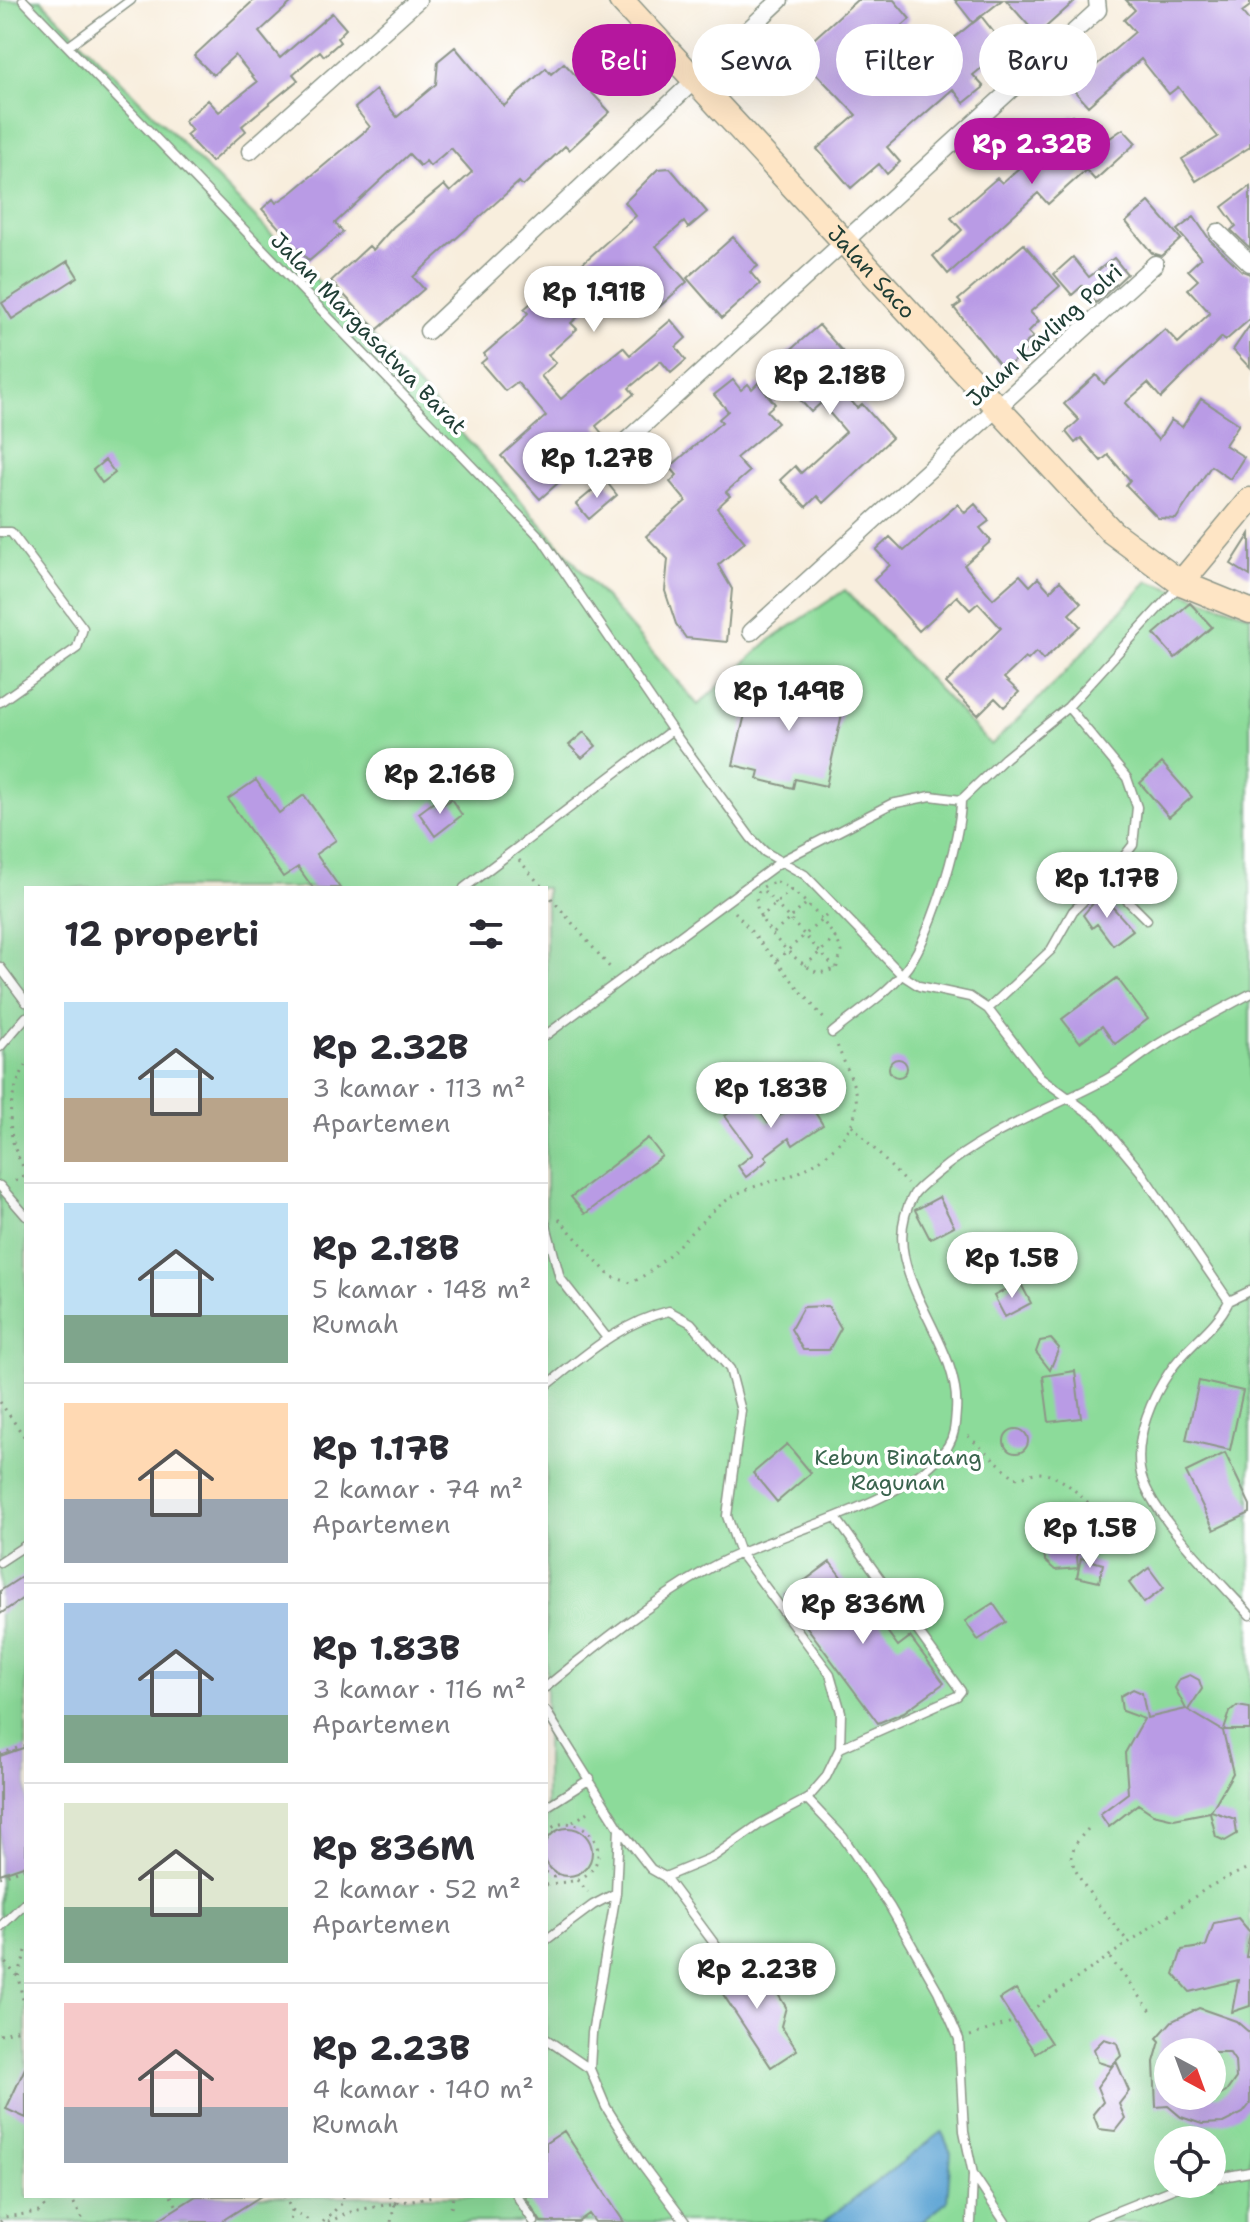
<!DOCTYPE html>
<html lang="id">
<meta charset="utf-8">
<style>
body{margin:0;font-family:"Shantell Sans",sans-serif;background:#f2f2f3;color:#2b2b33;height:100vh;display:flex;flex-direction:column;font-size:30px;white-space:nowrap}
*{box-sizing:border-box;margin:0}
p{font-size:26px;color:#7c7c81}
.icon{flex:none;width:44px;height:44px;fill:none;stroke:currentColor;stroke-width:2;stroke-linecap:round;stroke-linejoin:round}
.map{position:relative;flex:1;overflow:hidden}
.panel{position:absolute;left:24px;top:886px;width:524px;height:1312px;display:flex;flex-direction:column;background:#fff;border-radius:0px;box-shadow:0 8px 32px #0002}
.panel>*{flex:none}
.guide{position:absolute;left:572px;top:24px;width:558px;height:72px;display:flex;gap:16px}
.needle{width:52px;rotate:139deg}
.tools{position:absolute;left:1154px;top:2038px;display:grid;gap:16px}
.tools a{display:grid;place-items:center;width:72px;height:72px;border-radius:50%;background:#fff;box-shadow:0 8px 32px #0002;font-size:40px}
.price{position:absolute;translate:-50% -68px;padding:0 18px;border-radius:28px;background:#fff;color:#222;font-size:26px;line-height:52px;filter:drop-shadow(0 2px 4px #0008)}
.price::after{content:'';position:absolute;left:50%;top:48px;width:24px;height:18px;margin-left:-12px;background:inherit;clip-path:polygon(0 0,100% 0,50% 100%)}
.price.on{background:#b5179e;color:#fff}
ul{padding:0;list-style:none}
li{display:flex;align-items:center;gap:24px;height:200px;padding:0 40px}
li+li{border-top:2px solid #e1e1e2}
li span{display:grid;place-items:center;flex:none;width:224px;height:160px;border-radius:0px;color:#555}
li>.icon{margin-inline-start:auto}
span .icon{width:96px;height:96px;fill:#fffc;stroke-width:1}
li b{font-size:34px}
h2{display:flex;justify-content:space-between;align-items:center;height:96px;padding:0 40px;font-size:34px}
.chip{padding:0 28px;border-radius:36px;background:#fff;box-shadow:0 8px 32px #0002;font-size:28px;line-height:72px}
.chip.on{background:#b5179e;color:#fff}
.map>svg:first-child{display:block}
.green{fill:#8cdb9a;stroke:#568c67;stroke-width:2;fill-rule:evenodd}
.water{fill:#5da4d4;stroke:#3e7084;stroke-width:2}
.building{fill:#b99be5;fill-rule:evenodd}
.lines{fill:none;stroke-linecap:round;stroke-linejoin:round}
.service-casing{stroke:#8c9688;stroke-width:11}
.minor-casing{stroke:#8c9688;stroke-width:19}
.secondary-casing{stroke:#8c9688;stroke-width:27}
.path{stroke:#8c9688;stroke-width:3;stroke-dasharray:2 6;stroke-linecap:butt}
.service{stroke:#fff;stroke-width:8}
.minor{stroke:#fff;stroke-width:16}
.secondary{stroke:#fee5c5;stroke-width:24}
.labels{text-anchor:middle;stroke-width:7;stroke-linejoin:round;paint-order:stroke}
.street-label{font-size:22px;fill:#1f3d34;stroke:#fff}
.park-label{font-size:22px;fill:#3a644e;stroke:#fff}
</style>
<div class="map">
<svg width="1250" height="2222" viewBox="0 0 1250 2222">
<rect width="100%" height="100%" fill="#fff"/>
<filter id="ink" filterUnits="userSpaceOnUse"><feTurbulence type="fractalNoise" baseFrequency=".0125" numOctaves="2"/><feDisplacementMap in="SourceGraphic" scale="16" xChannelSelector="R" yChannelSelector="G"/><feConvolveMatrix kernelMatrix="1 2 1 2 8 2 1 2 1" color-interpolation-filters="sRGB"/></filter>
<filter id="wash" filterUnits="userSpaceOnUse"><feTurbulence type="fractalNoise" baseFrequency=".006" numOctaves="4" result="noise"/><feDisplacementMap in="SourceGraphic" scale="32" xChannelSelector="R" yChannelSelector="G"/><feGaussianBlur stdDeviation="1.8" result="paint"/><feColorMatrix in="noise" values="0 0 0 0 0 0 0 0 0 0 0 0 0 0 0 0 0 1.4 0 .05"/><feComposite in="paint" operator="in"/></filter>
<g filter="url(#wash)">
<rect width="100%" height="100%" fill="#f8eedd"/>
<path class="green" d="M0 0H41L374 338 482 456 698 705 770 640 845 590 991 745 1060 678 1148 581 1250 615V2222H0ZM26 888H546V2196H26ZM1168 2052H1212V2096H1168ZM1168 2140H1212V2184H1168Z"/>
<path class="water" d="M942 2132 951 2153 947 2202 922 2222H823Z"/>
<g id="blocks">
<path class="building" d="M254 0H294L259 32 280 58 332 13 346 29 337 38 340 42 324 56 320 51 293 74 298 80 242 126 246 131 211 162 186 135 192 130 184 121 208 100 219 112 257 82 235 55 213 75 194 56Z
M857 0H894L910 19 901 27 906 32 896 41 918 67 981 16 1006 48 973 75 984 87 964 103 953 89 887 147 900 162 887 174 879 164 851 188 817 149 856 115 797 54Z
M955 0H1002L973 23Z
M1006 0H1076L1037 35Z
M1126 0H1250V6L1242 12 1250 22V147L1196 181 1182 159 1218 137 1178 87 1169 94 1141 59 1088 106 1071 87 1135 32 1124 20 1135 10Z
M455 47 504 106 546 68 551 74 564 63 610 112 569 150 565 146 523 186 519 182 413 277 424 289 377 330 331 281 369 246 373 250 393 227 444 185 450 192 472 172 451 148 430 166 426 161 420 166 409 154 335 223 343 232 309 261 262 209 273 199 276 203 291 193 370 127 355 108 376 90 397 117 436 84 438 61Z
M1073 115 1100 145 1123 129 1136 143 1095 180 1086 170 1048 204 1038 193 948 274 933 256 962 230 951 218 997 178 1002 183 1055 136 1052 133Z
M670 168 707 212 688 228 684 222 656 246 687 282 659 307 636 279 612 300 608 296 598 305 595 302 571 323 577 329 548 355 556 363 541 376 561 399 623 347 630 355 671 320 686 338 676 347 686 360 671 373 661 361 629 388 634 394 596 426 604 436 588 450 584 446 561 466 568 474 540 499 501 456 546 416 517 382 505 391 481 363 487 358 484 354 521 322 528 313 524 309 539 296 542 299 636 216 625 202 658 169Z
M1250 186V248L1231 230 1236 226 1222 207Z
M1149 202 1181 239 1162 256 1152 253 1126 222Z
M1194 217 1210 240 1242 271 1250 274V319L1225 341 1222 337 1161 398 1148 383 1125 403 1158 440 1171 420 1182 427 1201 399 1239 424 1225 445 1244 457 1230 479 1211 466 1176 519 1158 518 1126 485 1130 480 1108 455 1101 461 1081 438 1075 443 1066 432 1079 420 1064 404 1096 375 1104 384 1165 329 1178 343 1210 313 1188 289 1198 280 1188 270 1201 258 1177 230Z
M733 237 758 266 750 272 760 284 722 318 687 278Z
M1024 244 1060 286 1030 312 1039 321 1028 332 1033 337 1025 344 1028 348 1004 370 954 308 961 303 958 300Z
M1073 257 1089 277 1114 258 1127 274 1096 303 1082 286 1072 295 1054 274Z
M68 261 78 277 12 319 2 303Z
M819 325 858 369 839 386 857 408 862 404 892 438 823 503 817 496 806 507 780 480 795 466 801 473 846 432 821 403 811 412 784 382 793 374 780 359Z
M1250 325V368L1233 350Z
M733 380 741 390 748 384 752 389 758 383 775 404 767 411 778 423 736 458 749 472 726 492 730 496 717 508 745 542 718 565 732 589 727 642 686 638 676 624 665 591 668 559 646 536 686 501 670 482 677 475 670 467 722 422 719 419 728 411 714 395Z
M105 460 115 473 102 483 93 470Z
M605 480 617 495 589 519 576 504Z
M958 504 965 513 975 504 989 521 980 528 991 541 964 565 993 599 1020 575 1030 586 1038 578 1050 591 1060 581 1081 603 1069 614 1080 626 1043 660 1036 652 1028 660 1025 658 1004 678 1019 692 1004 707 995 698 978 715 946 683 1001 628 978 603 970 610 957 596 919 631 874 580 890 565 876 550 890 537 904 551Z
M1250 534V576L1231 564Z
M1190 603 1212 627 1175 658 1154 634Z
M754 676 846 696 826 786 795 779 793 788 757 779 759 771 733 765Z
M584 732 596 746 582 758 569 745Z
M1162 763 1192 797 1169 817 1140 783Z
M256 780 279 813 304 795 336 840 316 854 340 888H313L298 867 283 877 228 799Z
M451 799 462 815 435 836 419 813 435 801 440 807Z
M1101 894 1133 930 1113 945 1097 924 1092 928 1083 915Z
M1117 978 1148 1019 1115 1044 1102 1026 1080 1042 1062 1019Z
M889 1068a9 9 0 1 1 18 0a9 9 0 1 1-18 0Z
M749 1097 768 1123 806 1098 823 1125 793 1145 789 1138 765 1156 768 1160 746 1177 738 1166 753 1154 725 1116Z
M648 1138 662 1156 585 1214 571 1197Z
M939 1197 954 1226 930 1239 915 1210Z
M1020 1282 1031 1303 1005 1317 994 1296Z
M828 1306 841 1328 829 1350H803L791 1329 803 1307Z
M1051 1339 1059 1348 1050 1370 1036 1352 1040 1341Z
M1075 1371 1081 1418 1049 1422 1043 1376Z
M1199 1381 1243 1391 1230 1450 1186 1440Z
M1004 1441a12 12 0 1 1 24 0a12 12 0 1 1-24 0Z
M787 1444 811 1473 777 1502 753 1473Z
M1225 1453 1250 1505V1513L1214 1530 1186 1472Z
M1047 1527 1076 1545 1078 1568 1055 1570 1045 1561 1044 1547 1036 1540Z
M1081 1558 1103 1564 1099 1582 1077 1577Z
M830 1562 875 1622 878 1619 898 1646 910 1637 944 1683 904 1712 878 1723 784 1596Z
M1149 1568 1164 1588 1144 1603 1129 1583Z
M26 1574V1596L0 1614V1591Z
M993 1603 1006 1622 978 1640 965 1621Z
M1190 1675 1199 1680 1202 1689 1188 1710 1223 1731 1233 1773 1211 1811 1235 1819 1237 1834 1225 1841 1216 1837 1210 1812 1174 1819 1153 1814 1138 1804 1109 1827 1100 1814 1128 1793 1125 1753 1144 1719 1122 1711 1120 1696 1133 1689 1142 1693 1147 1718 1186 1709 1175 1688 1180 1679Z
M1237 1706 1250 1708V1730H1224L1230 1712Z
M26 1747V1865L0 1874V1756Z
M544 1852a24 24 0 1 1 48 0a24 24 0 1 1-48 0Z
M1238 1918 1250 1932 1246 1957H1250V2006L1232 2012 1238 1980 1190 1992 1174 1974 1182 1950 1206 1946 1214 1923Z
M737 1959 754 1984 774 1988 786 2007 781 2026 797 2050 771 2067 711 1976Z
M1016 1989 1051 2043 1035 2053 1000 1999Z
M1199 2008 1236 2021 1250 2033V2104L1243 2113 1223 2123 1202 2124 1181 2117 1168 2106 1156 2107 1154 2062 1160 2041 1157 2038 1172 2021ZM1168 2052H1229L1235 2061 1236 2078 1226 2092 1219 2096H1168Z
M1104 2039 1117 2043 1121 2056 1116 2061 1129 2091 1119 2104 1125 2118 1115 2131 1099 2129 1093 2114 1103 2102 1097 2087 1116 2061 1111 2066 1098 2062 1094 2049Z
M26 2066V2118L6 2109Z
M564 2131 624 2222H595L589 2214 578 2222H541L525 2196H546V2143Z
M196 2196H261L220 2222H155Z"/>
</g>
</g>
<g filter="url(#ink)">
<use href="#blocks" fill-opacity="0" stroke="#8c9688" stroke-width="2"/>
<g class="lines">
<g class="service-casing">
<path id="service" d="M23 0 542 539 672 730 751 838 765 852 805 875 902 975 919 986 970 997 988 1009 1040 1077 1097 1119 1141 1172 1229 1301C1215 1330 1188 1344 1170 1371 1152 1397 1135 1436 1140 1469 1146 1511 1220 1581 1250 1615
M69 46 131 0
M0 532H11L83 628 77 648 0 702
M1106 879 1147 920
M464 888 672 730
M0 967 26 1002
M988 1009 1051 950 1073 911 1106 879 1133 845 1137 807 1127 778 1068 707
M832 1033C855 1014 884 996 903 973 929 943 961 841 961 800L1005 758 1068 707 1178 587
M546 1035 783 860 891 804 931 796 961 800
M0 1047 26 1017
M0 1186 26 1216
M546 1225 560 1278 607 1338
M1229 1301 1250 1291
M546 1386C584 1356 621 1322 669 1311L691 1323 730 1369 741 1411 727 1516 740 1553 830 1674 841 1712 840 1748 826 1777 807 1799 760 1824 713 1857 665 1877 651 1869 619 1828
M836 1518 961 1691 957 1696 840 1748
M0 1562 26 1545
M546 1687C597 1645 651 1602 708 1569 772 1532 905 1508 948 1446 955 1435 955 1423 956 1411 962 1337 870 1269 914 1194 919 1187 929 1180 936 1174 987 1131 1046 1111 1105 1080 1126 1069 1144 1052 1165 1040 1193 1024 1222 1009 1250 994
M546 1711 619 1828 616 1893 592 2033 590 2069 606 2107 641 2163 685 2222
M807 1799 843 1837 890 1907 938 1991 959 2039 964 2131 973 2174 1005 2222
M546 1807 590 1779
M665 1877 719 1950
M0 1927 26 1902
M546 1940 593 1905 616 1893
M546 2039 590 2069
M1212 2179 1250 2172
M517 2196 534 2222
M971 2222 973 2175
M1090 2222 1185 2184"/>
</g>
<g class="minor-casing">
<path id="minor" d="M250 151 418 0
M1218 232 1250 263
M428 331 780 0
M602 463 1098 10 1097 0
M751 632 1155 264"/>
</g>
<g class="secondary-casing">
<g id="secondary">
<path id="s1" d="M621 0 1112 532 1181 583 1250 611"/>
<path d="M1181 583 1250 500"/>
</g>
</g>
<path class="path" d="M519 860 543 888
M777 882C796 887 837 933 842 952L836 969 819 973C796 966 720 892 777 882Z
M764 891 835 968
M546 892 612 970
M735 912 825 1020
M760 918 792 889
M774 933 806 904
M777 960 827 915
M805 966 836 937
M26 1065C6 1099 4 1138 26 1171
M852 1125 907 1184
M18 1158 26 1153
M15 1181 26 1174
M559 1219 610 1276 631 1283C669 1264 692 1225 727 1200 744 1187 770 1183 790 1176 820 1165 861 1132 856 1097 854 1080 843 1061 837 1045
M0 1402 26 1439
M968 1436 1015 1478C1024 1477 1032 1472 1040 1473 1084 1478 1091 1536 1141 1507
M0 1754 26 1745
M573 1822 593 1809
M1088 1829C1081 1837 1073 1844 1072 1856 1071 1877 1115 1924 1128 1942
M546 1832C579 1803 621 1854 583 1877 573 1883 558 1882 546 1885
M546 1872 559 1880
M0 1877 26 1868
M577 1880 588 1892
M26 1951 18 1977 26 2014
M0 1957 18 1977
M1110 1958 1152 2012
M1030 2011 1210 1886 1250 1867
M0 2035 26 2027
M970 2036 1015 2021
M70 2196 84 2222
M171 2196 178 2208
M284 2196 292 2210 290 2222
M390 2196 395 2203 398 2196
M451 2208 453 2196
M292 2210 312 2222
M0 2222 4 2217 39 2212 54 2196
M323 2222 343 2202V2196
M328 2222 353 2211 434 2196
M391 2222 395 2203"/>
<use href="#service" class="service"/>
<use href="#minor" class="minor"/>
<use href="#secondary" class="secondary"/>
</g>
</g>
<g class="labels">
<g class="street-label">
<text dy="8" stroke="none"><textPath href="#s1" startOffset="370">Jalan Saco</textPath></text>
<text transform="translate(369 333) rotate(46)" y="8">Jalan Margasatwa Barat</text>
<text transform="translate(1044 335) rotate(-42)" y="8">Jalan Kavling Polri</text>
</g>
<g class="park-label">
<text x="898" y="1465">Kebun Binatang<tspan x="898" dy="25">Ragunan</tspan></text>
</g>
</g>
</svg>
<div class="tools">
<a><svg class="needle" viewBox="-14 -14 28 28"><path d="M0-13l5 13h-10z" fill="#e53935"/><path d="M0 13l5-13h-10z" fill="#7c7c81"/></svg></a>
<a><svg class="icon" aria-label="locate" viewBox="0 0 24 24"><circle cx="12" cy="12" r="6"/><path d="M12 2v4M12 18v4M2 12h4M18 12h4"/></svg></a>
</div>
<b class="price on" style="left:1032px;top:186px">Rp 2.32B</b>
<b class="price" style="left:594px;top:334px">Rp 1.91B</b>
<b class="price" style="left:830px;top:417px">Rp 2.18B</b>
<b class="price" style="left:597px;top:500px">Rp 1.27B</b>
<b class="price" style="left:789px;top:733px">Rp 1.49B</b>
<b class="price" style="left:440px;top:816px">Rp 2.16B</b>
<b class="price" style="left:1107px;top:920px">Rp 1.17B</b>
<b class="price" style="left:771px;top:1130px">Rp 1.83B</b>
<b class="price" style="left:1012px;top:1300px">Rp 1.5B</b>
<b class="price" style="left:1090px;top:1570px">Rp 1.5B</b>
<b class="price" style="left:863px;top:1646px">Rp 836M</b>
<b class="price" style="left:757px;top:2011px">Rp 2.23B</b>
<div class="guide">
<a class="chip on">Beli</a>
<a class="chip">Sewa</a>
<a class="chip">Filter</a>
<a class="chip">Baru</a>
</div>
<section class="panel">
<h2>12 properti<svg class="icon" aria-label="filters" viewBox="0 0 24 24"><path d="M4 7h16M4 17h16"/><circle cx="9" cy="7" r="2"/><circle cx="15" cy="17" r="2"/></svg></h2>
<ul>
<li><span style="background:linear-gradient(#bfe0f5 60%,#b9a48a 0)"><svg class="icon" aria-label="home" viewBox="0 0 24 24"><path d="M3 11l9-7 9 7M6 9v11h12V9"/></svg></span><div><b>Rp 2.32B</b><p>3 kamar · 113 m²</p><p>Apartemen</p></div></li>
<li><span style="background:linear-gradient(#bfe0f5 70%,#7fa58c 0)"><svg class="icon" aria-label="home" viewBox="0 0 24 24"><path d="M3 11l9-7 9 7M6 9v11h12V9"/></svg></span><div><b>Rp 2.18B</b><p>5 kamar · 148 m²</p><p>Rumah</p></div></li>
<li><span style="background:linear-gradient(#ffd9b3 60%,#9aa5b1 0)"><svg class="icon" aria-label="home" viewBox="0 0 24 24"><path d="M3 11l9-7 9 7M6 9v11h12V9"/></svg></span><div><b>Rp 1.17B</b><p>2 kamar · 74 m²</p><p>Apartemen</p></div></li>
<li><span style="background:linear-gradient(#a9c7e8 70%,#7fa58c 0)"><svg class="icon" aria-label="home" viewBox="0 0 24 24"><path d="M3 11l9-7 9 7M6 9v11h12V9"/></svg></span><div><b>Rp 1.83B</b><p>3 kamar · 116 m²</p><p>Apartemen</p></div></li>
<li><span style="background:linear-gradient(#dfe7d0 65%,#7fa58c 0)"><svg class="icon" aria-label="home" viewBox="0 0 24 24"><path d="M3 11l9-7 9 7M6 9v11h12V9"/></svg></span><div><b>Rp 836M</b><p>2 kamar · 52 m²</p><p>Apartemen</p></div></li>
<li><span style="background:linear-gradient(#f6c9c9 65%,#9aa5b1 0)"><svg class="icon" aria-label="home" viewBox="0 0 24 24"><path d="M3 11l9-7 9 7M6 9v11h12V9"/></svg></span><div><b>Rp 2.23B</b><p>4 kamar · 140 m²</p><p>Rumah</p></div></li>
</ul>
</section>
</div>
